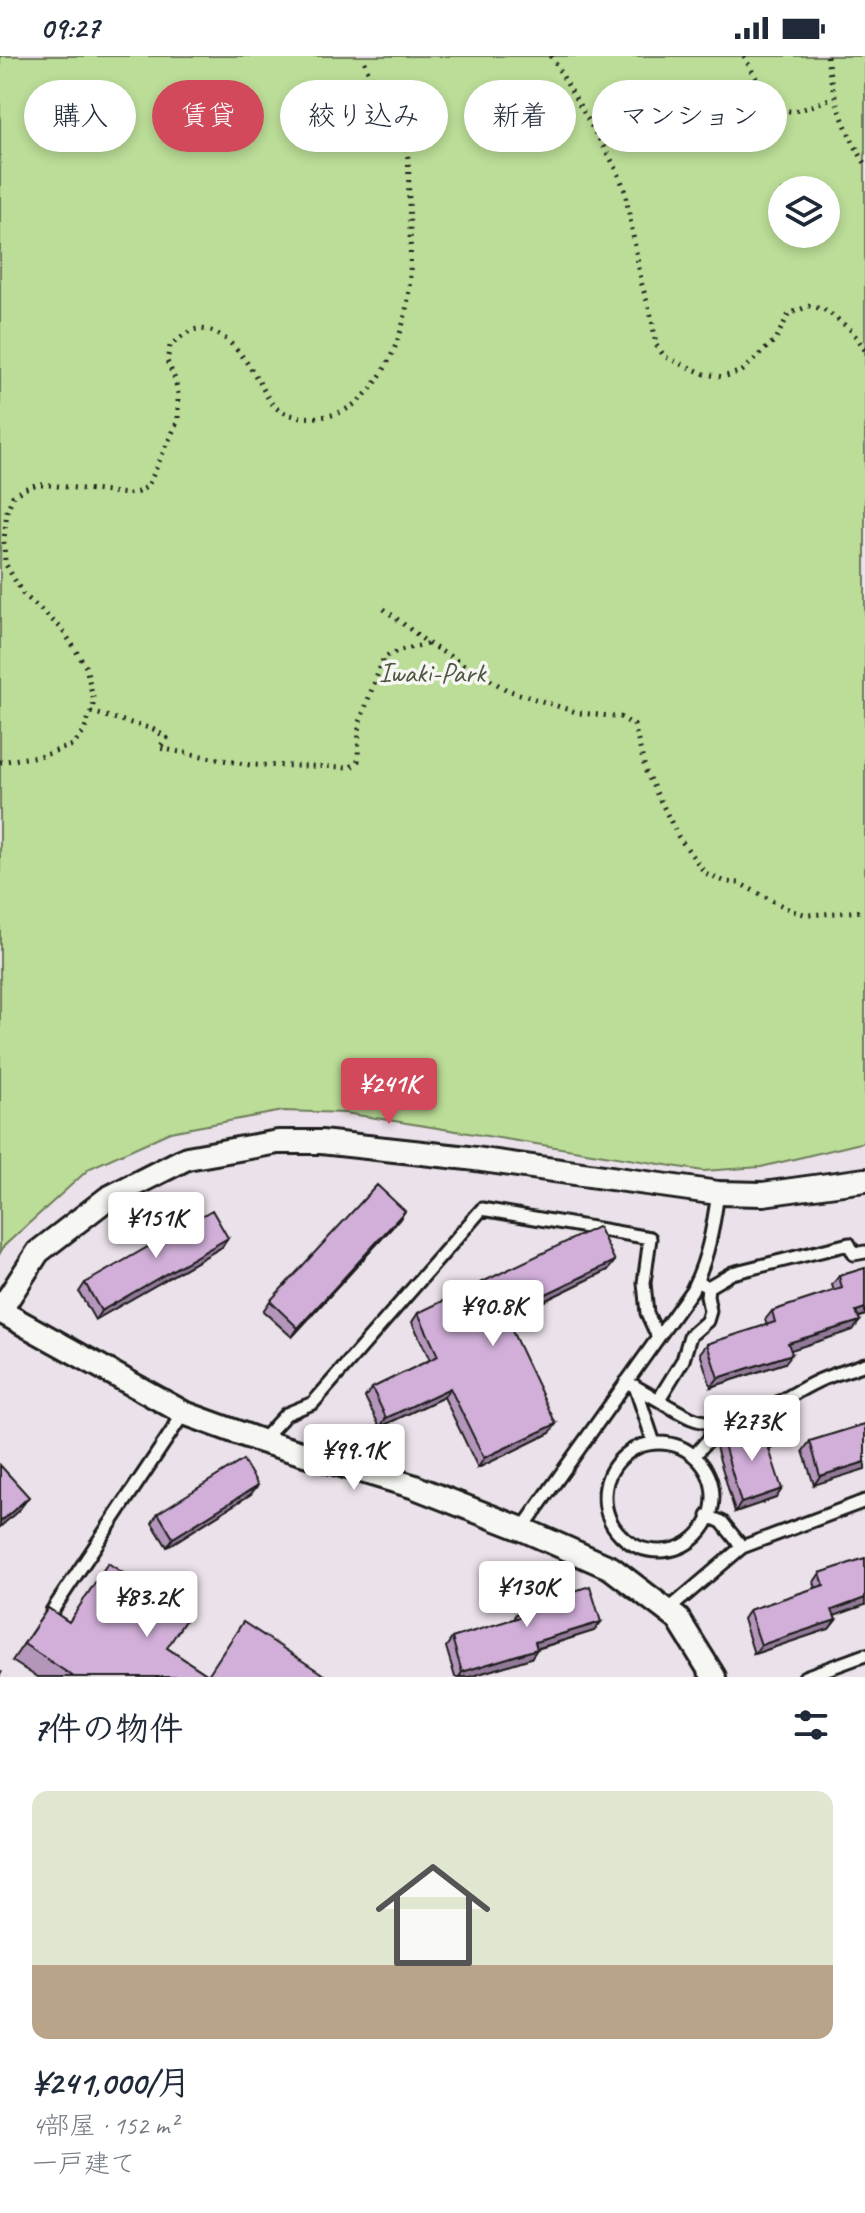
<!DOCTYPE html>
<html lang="ja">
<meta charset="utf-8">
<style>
body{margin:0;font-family:Caveat,"Klee One",sans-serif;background:#f2f2f3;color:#1f2937;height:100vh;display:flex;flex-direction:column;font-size:30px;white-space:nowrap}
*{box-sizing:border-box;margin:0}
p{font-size:26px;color:#747a83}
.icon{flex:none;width:44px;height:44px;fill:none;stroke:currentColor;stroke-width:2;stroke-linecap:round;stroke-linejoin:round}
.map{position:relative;height:1621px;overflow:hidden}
.drawer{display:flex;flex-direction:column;background:#fff;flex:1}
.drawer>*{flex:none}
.guide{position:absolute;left:24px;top:24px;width:818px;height:72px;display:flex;gap:16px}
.fabs{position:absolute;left:768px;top:120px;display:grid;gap:16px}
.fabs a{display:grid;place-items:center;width:72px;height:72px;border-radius:50%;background:#fff;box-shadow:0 4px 12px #0003;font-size:40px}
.price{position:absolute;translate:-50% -68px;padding:0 18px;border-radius:8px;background:#fff;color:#222;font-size:26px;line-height:52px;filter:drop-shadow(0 2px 4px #0008)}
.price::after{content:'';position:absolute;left:50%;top:48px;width:24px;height:18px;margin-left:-12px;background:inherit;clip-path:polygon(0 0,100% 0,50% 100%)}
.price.selected{background:#d1495b;color:#fff}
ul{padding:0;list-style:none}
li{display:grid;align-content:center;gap:16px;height:424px;padding:0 32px}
li span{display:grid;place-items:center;height:248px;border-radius:16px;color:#555}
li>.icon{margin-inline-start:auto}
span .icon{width:144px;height:144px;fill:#fffc;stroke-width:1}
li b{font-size:34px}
h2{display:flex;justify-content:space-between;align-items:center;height:96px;padding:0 32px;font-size:34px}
.tag{padding:0 28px;border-radius:36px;background:#fff;box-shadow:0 4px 12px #0003;font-size:28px;line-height:72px}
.tag.selected{background:#d1495b;color:#fff}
.status{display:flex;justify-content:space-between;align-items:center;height:56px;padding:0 40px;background:#fff;direction:ltr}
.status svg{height:22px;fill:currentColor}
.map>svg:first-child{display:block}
.green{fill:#bbdd97;stroke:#6c7c5a;stroke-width:2;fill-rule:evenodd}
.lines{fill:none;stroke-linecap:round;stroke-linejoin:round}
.service-casing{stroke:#1c1c1c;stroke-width:17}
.minor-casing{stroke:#1c1c1c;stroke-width:28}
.path{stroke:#1c1c1c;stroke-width:5;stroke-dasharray:2 6;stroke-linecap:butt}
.service{stroke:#f6f6f2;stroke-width:11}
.minor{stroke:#f6f6f2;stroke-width:22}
.wall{fill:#b496bb;stroke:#1c1c1c;stroke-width:2}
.shaded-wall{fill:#927a98;stroke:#1c1c1c;stroke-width:2}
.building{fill:#d1afd9;stroke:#1c1c1c;stroke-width:2}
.labels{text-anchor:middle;stroke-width:7;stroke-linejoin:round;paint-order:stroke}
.park-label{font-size:28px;fill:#4c5641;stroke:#f6f6f2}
</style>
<div class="status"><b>09:27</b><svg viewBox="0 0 49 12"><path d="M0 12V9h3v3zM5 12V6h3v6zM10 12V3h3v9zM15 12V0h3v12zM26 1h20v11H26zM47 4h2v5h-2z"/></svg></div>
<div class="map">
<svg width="865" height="1621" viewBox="0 0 865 1621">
<rect width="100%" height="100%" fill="#ebe1ea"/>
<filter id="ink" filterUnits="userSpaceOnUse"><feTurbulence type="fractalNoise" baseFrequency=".0125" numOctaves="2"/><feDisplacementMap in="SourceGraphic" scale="16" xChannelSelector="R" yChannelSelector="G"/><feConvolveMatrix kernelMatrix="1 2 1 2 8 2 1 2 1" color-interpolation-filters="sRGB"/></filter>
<g filter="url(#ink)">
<path class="green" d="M0 0H865V1086L761 1111 703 1115 345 1057 283 1055 170 1076 90 1112 4 1190 0 1197ZM826 134V178H782V134Z"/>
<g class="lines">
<g class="service-casing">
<path id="service" d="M696 1225 708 1231 732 1217 849 1188 854 1198 865 1196
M626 1326C647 1336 671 1353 691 1362 737 1381 779 1343 818 1325 833 1318 850 1314 865 1308
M635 1330 654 1387
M659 1343 683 1304 690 1280 707 1265 710 1255 707 1240 708 1231
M261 1385 286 1358 313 1347 482 1153 650 1182 644 1227 647 1257 658 1281
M605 1441a54 54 0 1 1 108 0a54 54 0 1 1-108 0Z
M694 1400 709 1383 714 1368
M708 1460 722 1466 742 1491
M522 1473 692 1234C708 1203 713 1172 718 1137
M52 1555 184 1357
M667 1555 742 1491 865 1445
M805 1621 865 1599"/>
</g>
<g class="minor-casing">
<path id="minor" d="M0 1255 38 1196 108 1142 187 1102 278 1086H321L468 1102 718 1137 763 1138 865 1124
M0 1255 184 1357 261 1385 412 1430 522 1473 611 1512 678 1563 714 1621"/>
</g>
<path class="path" d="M551 0 617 114 625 135 642 229 652 263 656 289 665 301 705 318 723 321 742 315 775 284 789 258 809 250 823 253 835 261 852 275 865 294
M744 0C752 15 772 56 792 55 805 54 821 46 834 41
M827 0C832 40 844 73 865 107
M384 553 429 588 507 634 579 657 620 661 634 669 646 716 678 780 705 817 726 826 739 827 792 855 808 859 865 855
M91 656 153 673 167 682 159 692 250 709 351 711 358 705 359 668 384 601 400 594 428 588
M0 706 44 699 73 689 84 676 94 646 86 611 72 588 60 571 23 538 5 507 4 484 7 455 13 440 24 433 35 429H49L127 438 138 436 148 430 178 364V338L175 323 167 305 170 290C179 283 189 272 201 273 230 275 248 308 261 329 265 336 269 345 274 350 287 362 310 363 327 360 375 352 403 285 408 242 412 210 410 176 409 144 408 129 410 111 407 96 402 73 378 35 367 13L363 0
M0 1617 7 1621"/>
<use href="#service" class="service"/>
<use href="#minor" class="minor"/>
</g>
<path class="wall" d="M405 1155 399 1164 292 1281 263 1255 270 1245Z
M228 1182 222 1191 95 1264 79 1236 85 1227Z
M865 1212V1259L858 1262 853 1274 790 1294 785 1307 711 1331 700 1297 707 1288 767 1269 765 1264 772 1255 834 1235 832 1229 839 1220Z
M608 1214 507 1263 550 1377 478 1412 444 1341 380 1371 365 1341 372 1332 430 1304 412 1266 418 1257Z
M865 1368 814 1429 803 1395 810 1385Z
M722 1382 770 1396 776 1442 735 1456 716 1391Z
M251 1438 167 1491 152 1467 158 1457Z
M820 1517 836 1564 829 1573 754 1598 743 1563 749 1554 816 1532 814 1526Z
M48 1552 69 1566 167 1592 208 1619 327 1621H37L12 1605Z
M520 1552 601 1566 594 1575 537 1593 531 1602 469 1621H455L446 1591 452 1582 514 1563V1561Z"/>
<path class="shaded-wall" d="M405 1155 399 1164 292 1281 298 1272Z
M228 1182 222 1191 95 1264 101 1255Z
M615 1205 608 1214 498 1267 504 1258Z
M865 1252V1259L850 1264 856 1255Z
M860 1265 853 1274 782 1297 788 1287Z
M792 1298 785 1307 711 1331 718 1322Z
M450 1332 444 1341 380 1371 386 1362Z
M556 1368 550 1377 478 1412 484 1402Z
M865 1406V1413L814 1429 820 1420Z
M258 1429 251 1438 167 1491 173 1482Z
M782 1433 776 1442 735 1456 741 1447Z
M29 1441 19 1454 0 1471V1466Z
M865 1542V1549L826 1563 832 1554Z
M836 1564 829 1573 754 1598 761 1589Z
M601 1566 594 1575 529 1595 535 1586Z
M537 1593 531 1602 469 1621H459L462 1616Z"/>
<path class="building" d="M377 1129 405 1155 298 1272 270 1245Z
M212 1154 228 1182 101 1255 85 1227Z
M597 1171 599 1172 615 1205 504 1258 556 1368 484 1402 450 1332 386 1362 372 1332 438 1300 418 1257Z
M865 1212V1252L856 1255 860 1265 788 1287 792 1298 718 1322 707 1288 775 1266 772 1255 842 1232 839 1220Z
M764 1368 772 1392 769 1393 782 1433 741 1447 722 1382Z
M865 1368V1406L820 1420 810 1385Z
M243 1404 258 1429 173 1482 158 1457Z
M0 1409 29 1441 0 1466Z
M865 1502V1542L832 1554 836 1564 761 1589 749 1554 824 1529 820 1517Z
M108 1507 188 1560 167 1592 208 1619 243 1566 327 1621H74L24 1588 48 1552 69 1566Z
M590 1530 601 1566 535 1586 537 1593 462 1616 452 1582 523 1560 520 1552Z"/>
</g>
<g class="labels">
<g class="park-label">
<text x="432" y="626">Iwaki-Park</text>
</g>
</g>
</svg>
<div class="fabs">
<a><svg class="icon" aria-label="layers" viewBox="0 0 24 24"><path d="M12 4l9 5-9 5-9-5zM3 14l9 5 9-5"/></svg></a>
</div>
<b class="price selected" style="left:389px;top:1070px">¥241K</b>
<b class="price" style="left:156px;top:1204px">¥151K</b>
<b class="price" style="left:493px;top:1292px">¥90.8K</b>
<b class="price" style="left:752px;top:1407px">¥273K</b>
<b class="price" style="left:354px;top:1436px">¥99.1K</b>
<b class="price" style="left:527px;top:1573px">¥130K</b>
<b class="price" style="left:147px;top:1583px">¥83.2K</b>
<div class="guide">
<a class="tag">購入</a>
<a class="tag selected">賃貸</a>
<a class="tag">絞り込み</a>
<a class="tag">新着</a>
<a class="tag">マンション</a>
</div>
</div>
<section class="drawer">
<h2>7件の物件<svg class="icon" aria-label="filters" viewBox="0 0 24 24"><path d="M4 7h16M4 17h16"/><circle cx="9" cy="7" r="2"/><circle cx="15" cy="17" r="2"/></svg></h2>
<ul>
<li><span style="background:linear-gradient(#dfe7d0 70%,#b9a48a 0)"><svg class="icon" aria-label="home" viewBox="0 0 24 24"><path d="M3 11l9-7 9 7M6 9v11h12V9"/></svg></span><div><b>¥241,000/月</b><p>4部屋 · 152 m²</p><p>一戸建て</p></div></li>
</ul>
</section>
